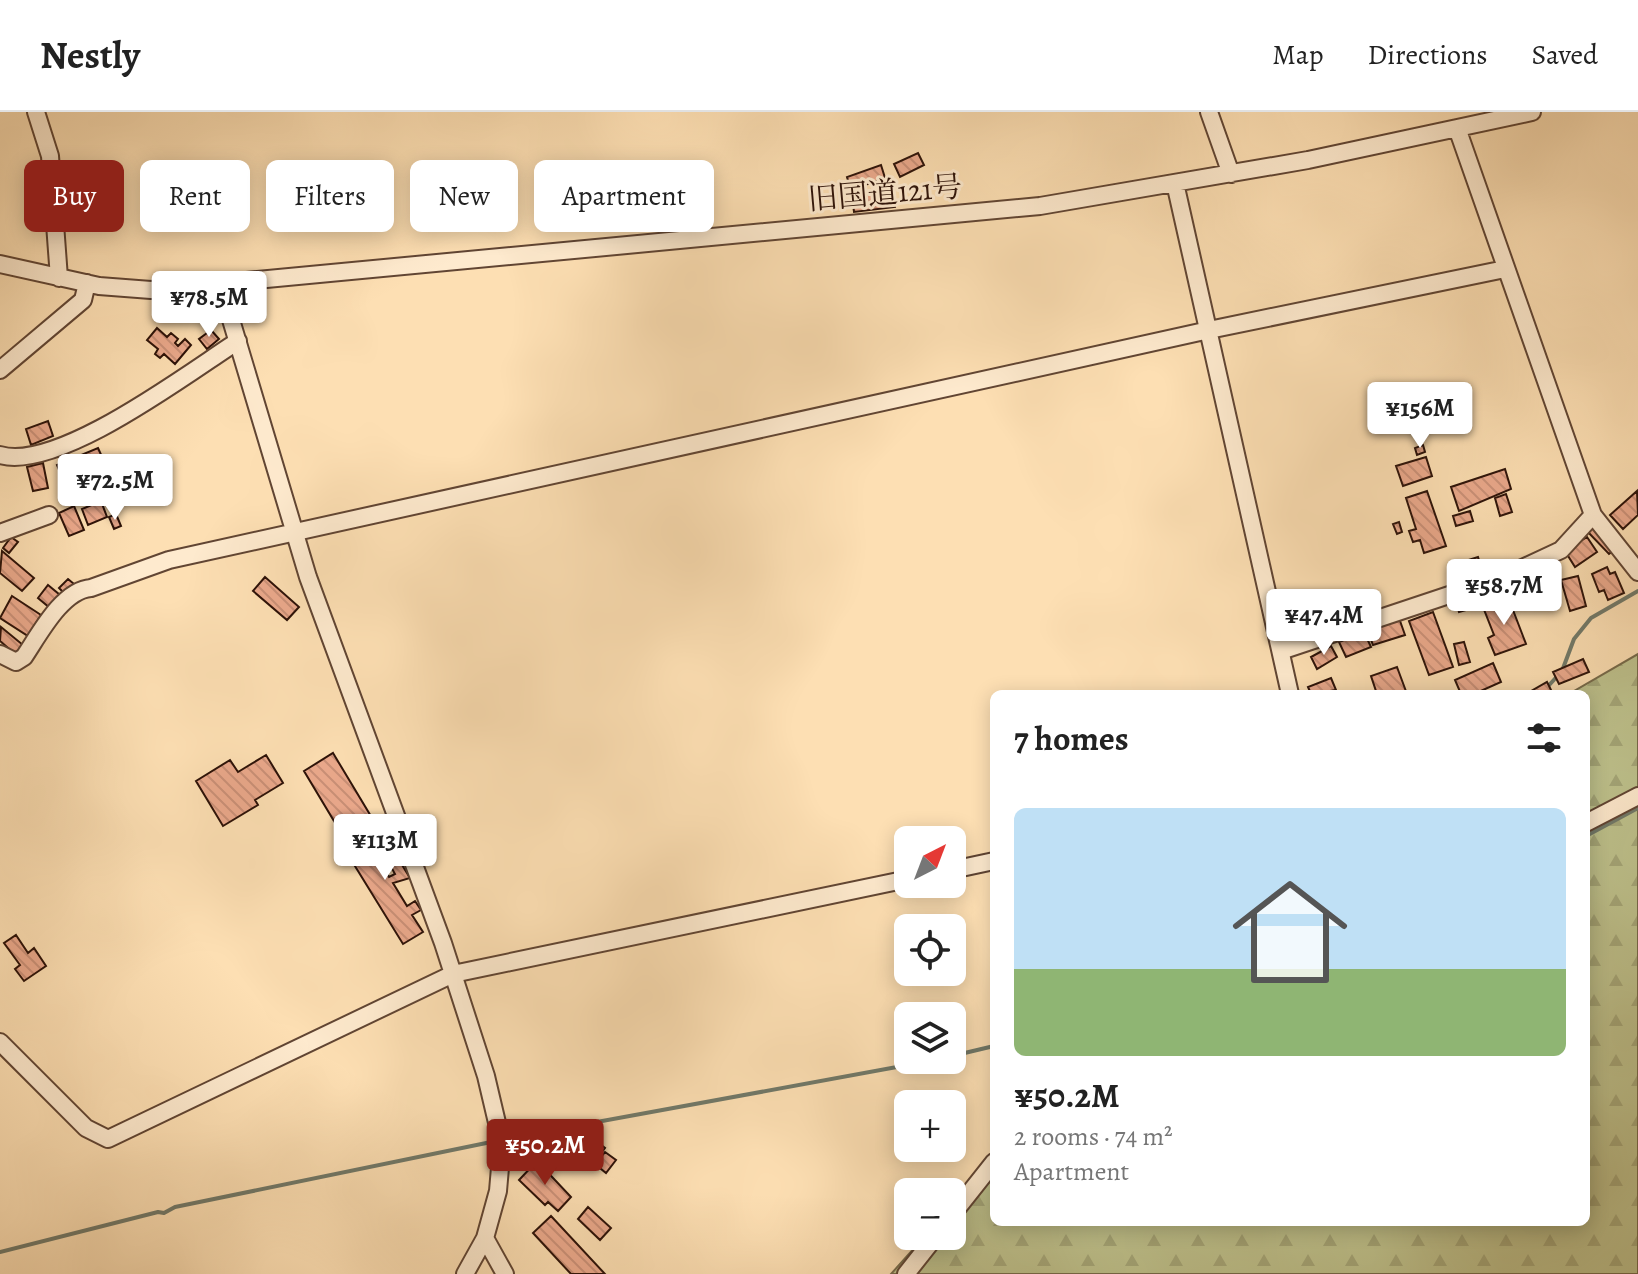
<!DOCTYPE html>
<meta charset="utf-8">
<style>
body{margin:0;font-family:Alegreya,"Noto Serif JP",serif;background:#f6f6f6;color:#222;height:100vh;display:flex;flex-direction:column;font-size:30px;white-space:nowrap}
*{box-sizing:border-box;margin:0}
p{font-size:26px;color:#767676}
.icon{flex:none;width:44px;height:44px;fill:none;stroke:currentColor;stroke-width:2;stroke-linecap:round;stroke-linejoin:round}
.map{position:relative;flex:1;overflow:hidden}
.sheet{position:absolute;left:990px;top:578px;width:600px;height:536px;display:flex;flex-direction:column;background:#fff;border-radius:12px;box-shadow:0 4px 20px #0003}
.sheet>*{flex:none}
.guide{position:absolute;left:24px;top:48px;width:760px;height:72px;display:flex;gap:16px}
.needle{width:52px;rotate:42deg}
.buttons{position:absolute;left:894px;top:714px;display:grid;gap:16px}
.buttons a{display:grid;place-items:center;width:72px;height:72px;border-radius:12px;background:#fff;box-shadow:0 4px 20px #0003;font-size:40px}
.price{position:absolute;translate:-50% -68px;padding:0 18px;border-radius:8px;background:#fff;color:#222;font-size:26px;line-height:52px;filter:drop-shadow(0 2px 4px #0008)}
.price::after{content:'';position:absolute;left:50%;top:48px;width:24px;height:18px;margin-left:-12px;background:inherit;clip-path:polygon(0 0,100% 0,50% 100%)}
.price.active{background:#8f2418;color:#fff}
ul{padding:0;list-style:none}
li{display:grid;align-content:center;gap:16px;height:424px;padding:0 24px}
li+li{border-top:2px solid #e0e0e0}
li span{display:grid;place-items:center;height:248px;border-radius:12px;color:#555}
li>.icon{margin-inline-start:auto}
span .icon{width:144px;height:144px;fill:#fffc;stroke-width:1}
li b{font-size:34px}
h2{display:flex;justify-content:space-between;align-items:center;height:96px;padding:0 24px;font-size:34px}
.chip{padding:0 28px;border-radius:12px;background:#fff;box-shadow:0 4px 20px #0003;font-size:28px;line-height:72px}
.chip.active{background:#8f2418;color:#fff}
header{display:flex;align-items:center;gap:48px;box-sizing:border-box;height:112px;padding:0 40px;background:#fff;border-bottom:2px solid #e0e0e0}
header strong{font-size:38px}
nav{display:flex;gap:44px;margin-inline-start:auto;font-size:28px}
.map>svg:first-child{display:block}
.forest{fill:url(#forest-firs);stroke:#766a4a;stroke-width:2}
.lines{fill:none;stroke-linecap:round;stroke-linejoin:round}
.stream{stroke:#717969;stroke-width:4}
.building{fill:url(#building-back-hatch);stroke:#2d1208;stroke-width:2}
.minor-casing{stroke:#614533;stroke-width:20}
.minor{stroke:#feeace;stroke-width:16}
.labels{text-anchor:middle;stroke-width:6;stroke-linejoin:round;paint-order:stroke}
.street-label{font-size:30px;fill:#2d1208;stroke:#feeace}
</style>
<header>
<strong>Nestly</strong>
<nav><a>Map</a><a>Directions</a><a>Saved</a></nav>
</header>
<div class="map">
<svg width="1638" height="1162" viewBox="0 0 1638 1162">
<defs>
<pattern id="forest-firs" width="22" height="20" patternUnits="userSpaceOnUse" patternTransform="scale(2)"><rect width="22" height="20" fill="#bec28d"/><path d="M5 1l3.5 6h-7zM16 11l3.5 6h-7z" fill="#a4a678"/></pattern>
<pattern id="building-back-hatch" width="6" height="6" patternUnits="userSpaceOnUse" patternTransform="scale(2)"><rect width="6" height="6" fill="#eba98c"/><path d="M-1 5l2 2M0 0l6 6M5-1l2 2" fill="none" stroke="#ca9077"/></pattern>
</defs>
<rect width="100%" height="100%" fill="#fddfb3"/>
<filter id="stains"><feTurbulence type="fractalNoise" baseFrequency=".0025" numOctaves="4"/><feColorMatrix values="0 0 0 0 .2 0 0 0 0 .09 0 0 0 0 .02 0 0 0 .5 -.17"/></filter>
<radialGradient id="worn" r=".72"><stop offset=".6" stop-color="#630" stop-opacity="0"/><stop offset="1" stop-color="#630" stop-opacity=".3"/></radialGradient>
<path class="forest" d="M1638 542V1162H891L925 1124H952V1094L994 1047V1110H1586V582H1569Z"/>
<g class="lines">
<path class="stream" d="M1541 582 1562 559 1574 527 1591 506 1638 479
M1586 724 1638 696
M952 944 994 934
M504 1027 935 948
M0 1140 158 1100 164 1101 175 1095 496 1029"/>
</g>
<path class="building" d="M918 41 924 53 900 65 894 52Z
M881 53 885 66 851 78 847 65Z
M893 80 895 95 854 100 852 84Z
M157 216 167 225 171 221 178 227 175 231 178 234 185 227 191 233 175 252 164 242 160 246 155 242 158 237 147 228Z
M211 218 219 227 207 237 199 227Z
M48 309 53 324 31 333 26 317Z
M1423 333 1425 340 1417 343 1415 336Z
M98 336 103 347 93 352 104 378 86 385 77 365 64 370 57 353Z
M1426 345 1432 364 1403 374 1396 354Z
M43 351 48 376 33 379 27 355Z
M1505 357 1511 377 1459 399 1451 375Z
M1427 379 1446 434 1424 441 1420 428 1413 430 1409 419 1416 417 1406 386Z
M1637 379 1638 403 1623 417 1610 403Z
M1506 382 1512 400 1500 404 1495 386Z
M101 389 107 405 88 413 82 397Z
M74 394 84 418 69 424 59 401Z
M1470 399 1473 409 1456 414 1453 404Z
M116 402 121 414 114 417 109 405Z
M1399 410 1402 420 1397 422 1393 412Z
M1593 414 1614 438 1609 442 1587 419Z
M11 425 18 430 9 441 3 436Z
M1587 425 1597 440 1575 455 1565 439Z
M2 439 34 466 22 479 0 461Z
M1478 445 1483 461 1461 468 1456 452Z
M1607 455 1610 462 1615 460 1624 481 1608 488 1604 478 1599 480 1592 462Z
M1578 464 1586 494 1570 499 1561 468Z
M265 465 299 495 287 508 253 479Z
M68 467 74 472 64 481 59 476Z
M48 473 60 483 50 496 38 486Z
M1483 477 1487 492 1459 500 1455 486Z
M12 484 41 503 28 524 0 506Z
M1508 485 1526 532 1495 543 1488 526 1494 523 1483 495Z
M1433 500 1453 555 1429 563 1409 509Z
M1399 506 1405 523 1373 533 1367 517Z
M1 515 23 533 15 542 0 529Z
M1364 520 1371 535 1346 545 1339 530Z
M1464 530 1470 550 1459 553 1454 532Z
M1331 534 1337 545 1317 557 1311 545Z
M1583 547 1589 560 1559 572 1553 560Z
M1493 551 1501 570 1474 582H1461L1455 568Z
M1397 555 1407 582H1377L1371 564Z
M1331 566 1336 578 1311 582 1308 575Z
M1547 570 1553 582H1526Z
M333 641 372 706 343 724 304 659Z
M266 643 283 671 255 688 258 693 223 714 196 669 230 648 238 660Z
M386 713 399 734 390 739 385 731 373 739 389 765 395 762 390 753 399 748 410 766 393 771 407 794 415 789 421 798 412 803 423 820 403 832 342 733 362 721 368 730 380 723 377 718Z
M16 823 28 841 34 836 46 854 24 869 15 857 20 853 4 831Z
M585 1020 605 1036 595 1049 575 1032Z
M605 1040 616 1048 606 1061 595 1052Z
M537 1049 571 1085 558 1099 548 1090 545 1093 519 1068Z
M588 1095 611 1116 600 1128 578 1107Z
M551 1104 605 1162H571L533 1121Z"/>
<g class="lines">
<g class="minor-casing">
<path id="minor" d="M36 0 50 44 59 166
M1209 0 1231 62
M1457 16 1593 403 1638 460
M1175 71 1290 582
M0 152 99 174 151 178 1040 94 1308 48 1532 0
M220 171 308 465 443 831 486 964 502 1032 498 1079 485 1126 465 1162
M0 258 83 188 87 171
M0 343C58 360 188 261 238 229
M0 421 49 403
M1281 539 1503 465 1561 438 1593 403
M0 542 16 550 24 545C39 523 62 478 91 476L169 448 1209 218 1505 157
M1586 711 1638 684
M952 758 994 749
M0 930 86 1016 108 1027 453 862 908 767
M952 1103 994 1050
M485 1126 505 1162
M906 1162 936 1124"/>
</g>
<use href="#minor" class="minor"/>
</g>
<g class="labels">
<g class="street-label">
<text transform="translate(885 81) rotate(-5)" y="10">旧国道121号</text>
</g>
</g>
<rect width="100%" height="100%" filter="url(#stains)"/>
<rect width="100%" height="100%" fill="url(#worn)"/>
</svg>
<div class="buttons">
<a><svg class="needle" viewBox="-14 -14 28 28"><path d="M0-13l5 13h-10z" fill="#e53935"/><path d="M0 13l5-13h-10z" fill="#767676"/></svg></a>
<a><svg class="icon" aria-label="locate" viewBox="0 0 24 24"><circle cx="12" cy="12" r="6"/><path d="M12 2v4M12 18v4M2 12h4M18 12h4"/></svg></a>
<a><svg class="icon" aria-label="layers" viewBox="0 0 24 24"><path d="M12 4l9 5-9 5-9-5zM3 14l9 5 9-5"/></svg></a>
<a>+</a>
<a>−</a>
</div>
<b class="price" style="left:209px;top:227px">¥78.5M</b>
<b class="price" style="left:1420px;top:338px">¥156M</b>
<b class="price" style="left:115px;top:410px">¥72.5M</b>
<b class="price" style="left:1504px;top:515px">¥58.7M</b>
<b class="price" style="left:1324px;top:545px">¥47.4M</b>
<b class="price" style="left:385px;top:770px">¥113M</b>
<b class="price active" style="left:545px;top:1075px">¥50.2M</b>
<div class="guide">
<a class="chip active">Buy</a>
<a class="chip">Rent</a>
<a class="chip">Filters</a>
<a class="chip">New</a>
<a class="chip">Apartment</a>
</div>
<section class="sheet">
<h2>7 homes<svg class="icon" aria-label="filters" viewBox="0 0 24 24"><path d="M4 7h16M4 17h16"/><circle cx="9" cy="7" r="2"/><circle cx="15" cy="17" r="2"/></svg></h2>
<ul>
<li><span style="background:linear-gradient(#bfe0f5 65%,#8fb573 0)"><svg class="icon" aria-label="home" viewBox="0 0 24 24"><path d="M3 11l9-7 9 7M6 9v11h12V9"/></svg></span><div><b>¥50.2M</b><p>2 rooms · 74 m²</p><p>Apartment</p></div></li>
</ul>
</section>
</div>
